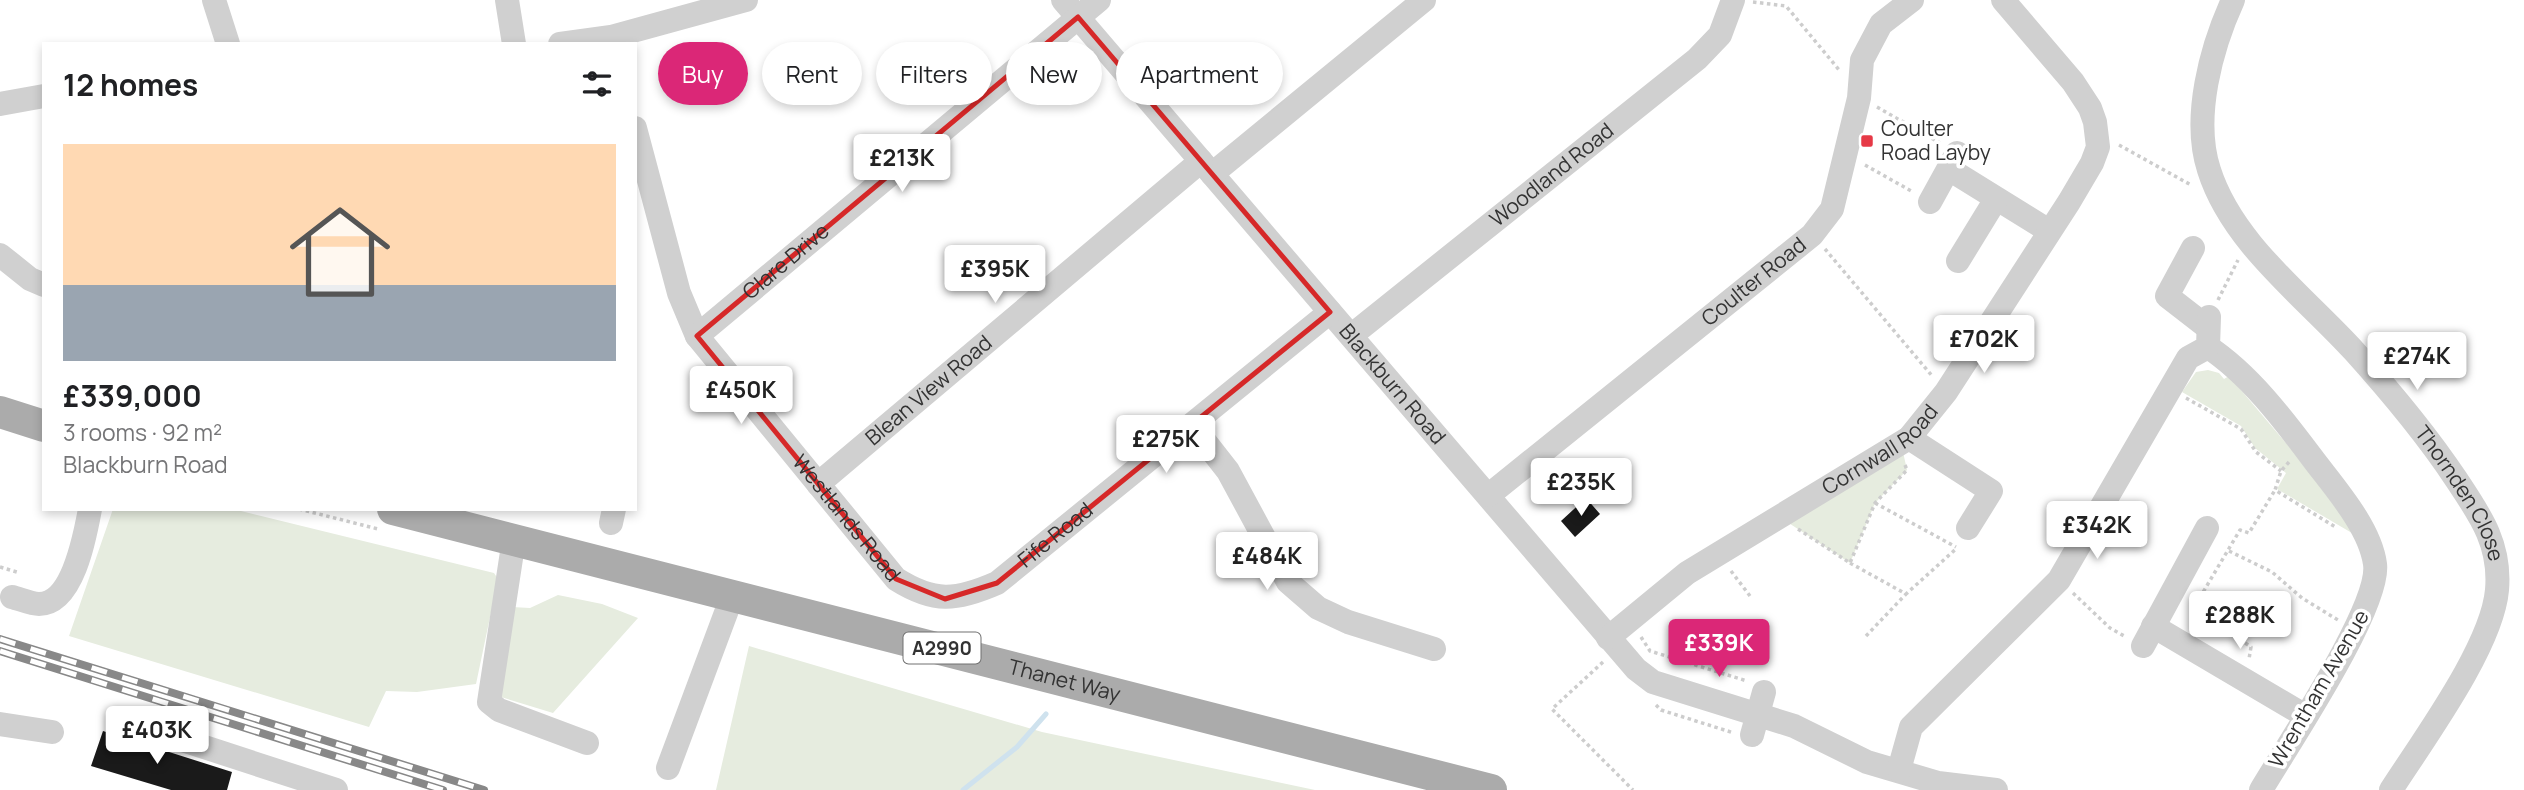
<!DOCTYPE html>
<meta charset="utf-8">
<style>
body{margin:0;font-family:Manrope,sans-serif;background:#f2f2f2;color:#202124;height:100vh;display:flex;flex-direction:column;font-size:26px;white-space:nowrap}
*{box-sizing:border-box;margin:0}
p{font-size:23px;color:#757577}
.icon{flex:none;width:38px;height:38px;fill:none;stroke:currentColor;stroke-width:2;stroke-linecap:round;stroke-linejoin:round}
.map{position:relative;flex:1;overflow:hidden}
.sheet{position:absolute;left:42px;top:42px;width:595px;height:469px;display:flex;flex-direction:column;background:#fff;border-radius:0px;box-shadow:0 4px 10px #0003}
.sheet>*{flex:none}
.hud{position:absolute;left:658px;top:42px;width:665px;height:63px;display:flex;gap:14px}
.price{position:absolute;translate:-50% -60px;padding:0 16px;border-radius:7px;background:#fff;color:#222;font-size:23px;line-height:46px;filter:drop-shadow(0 2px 4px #0008)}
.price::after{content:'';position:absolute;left:50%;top:42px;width:21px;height:16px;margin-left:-10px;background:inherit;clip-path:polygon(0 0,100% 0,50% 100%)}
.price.current{background:#db2777;color:#fff}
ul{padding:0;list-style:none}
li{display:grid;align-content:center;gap:14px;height:371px;padding:0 21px}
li+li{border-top:2px solid #e0e0e0}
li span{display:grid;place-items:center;height:217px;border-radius:0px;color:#555}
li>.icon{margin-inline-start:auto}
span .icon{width:126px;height:126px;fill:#fffc;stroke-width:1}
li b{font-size:30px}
h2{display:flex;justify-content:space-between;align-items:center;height:84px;padding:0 21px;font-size:30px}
.pill{padding:0 24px;border-radius:32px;background:#fff;box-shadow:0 4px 10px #0003;font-size:24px;line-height:63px}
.pill.current{background:#db2777;color:#fff}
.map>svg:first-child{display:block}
.green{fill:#e6ecdf}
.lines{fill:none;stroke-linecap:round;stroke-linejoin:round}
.stream{stroke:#cfe2ee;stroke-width:5}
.building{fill:#1a1a1a}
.path{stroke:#cdcdcd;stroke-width:3.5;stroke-dasharray:3.5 3.5;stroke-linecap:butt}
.minor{stroke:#d0d0d0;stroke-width:24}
.major{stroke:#ababab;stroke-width:32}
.rail-casing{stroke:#888;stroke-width:8}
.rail{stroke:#fff;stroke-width:5;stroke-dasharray:16;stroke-linecap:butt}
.marked{fill:none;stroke:#d62828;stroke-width:5;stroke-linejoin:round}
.poi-dot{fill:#e63946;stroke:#fff;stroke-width:2.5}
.labels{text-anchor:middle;stroke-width:7;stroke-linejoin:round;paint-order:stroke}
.shield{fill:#fff;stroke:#707070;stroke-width:2}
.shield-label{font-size:19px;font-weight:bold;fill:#333}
.poi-label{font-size:21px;fill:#333;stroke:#fff;text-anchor:start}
.street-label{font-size:21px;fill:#333;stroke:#fff}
</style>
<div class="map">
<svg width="2524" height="790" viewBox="0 0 2524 790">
<rect width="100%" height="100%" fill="#fff"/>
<path class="green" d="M2208 370 2219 373 2224 379 2229 376 2297 456 2357 536 2277 489 2286 473 2255 448 2241 426 2182 392 2196 372Z
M1901 443 1907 470 1875 503 1850 563 1778 516Z
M113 509H233L494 573 498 579 476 684 417 692 386 691 369 727 69 636Z
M558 595 602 604 638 618 553 713 501 697 512 607 530 608Z
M749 646 1042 732 1315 790H716Z"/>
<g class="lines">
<path class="stream" d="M963 790 1017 747 1046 714"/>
</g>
<path class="building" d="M1586 498 1600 514 1575 537 1561 521Z
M103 731 232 772 227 790H171L91 766Z"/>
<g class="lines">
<path class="path" d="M1753 2 1786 6 1840 71
M1877 107 1940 143
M2119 145 2191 185
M1865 165 1913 192
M1825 249 1933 377
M2218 300 2238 260
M2186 398 2241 429 2256 452 2281 471
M2289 462 2281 471 2275 490 2337 528
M1875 503 1956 547
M299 509 378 529
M1798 529 1850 563 1875 503 1907 470 1905 465
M2229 551 2272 572 2302 598 2338 620
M1850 563 1906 594 1957 548
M0 567 20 573
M1731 571 1750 596
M2073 593 2110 628 2126 637
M2205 615 2251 647 2249 659
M2197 628 2205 615 2193 609 2240 530 2249 533 2275 490
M1866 636 1906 594
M1641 637 1650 651 1747 681
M1603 662 1552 709 1633 790
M1656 705 1661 710 1734 733"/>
<g class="minor">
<path d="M214 0 228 44"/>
<path d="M507 0 514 44"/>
<path id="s1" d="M1063 0 1636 669 1653 682 1794 726 1867 762 1938 783 1996 790"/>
<path id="s2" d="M2233 0C2211 48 2192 118 2209 170 2232 243 2304 296 2354 351 2390 391 2426 434 2456 479 2480 515 2501 544 2497 590 2492 647 2423 740 2391 790"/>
<path d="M560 44 611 37 746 0"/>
<path d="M0 104 44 96"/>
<path id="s3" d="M635 128 679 293 697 336 896 579C934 603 956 601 997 583L1330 312"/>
<path d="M1949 169 2049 231"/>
<path d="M1212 174 1424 0"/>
<path d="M1930 202 1957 153"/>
<path d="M2193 248 2167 296 2207 327"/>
<path d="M0 255 30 279 44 285"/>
<path d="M1958 261 1996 199"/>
<path id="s4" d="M1352 335 1697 59 1720 35 1733 0"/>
<path id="s5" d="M697 336 1099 0"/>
<path d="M2208 347C2249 374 2283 419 2313 459 2334 487 2370 527 2375 564 2381 606 2287 746 2261 790"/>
<path d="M1192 425 1228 471 1288 582 1318 608 1348 622 1434 649"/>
<path d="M1909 438 1991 491 1968 528"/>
<path id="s6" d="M818 484 1201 161"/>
<path id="s7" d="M1489 495 1812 235 1832 209 1859 98 1862 60 1881 24 1912 0"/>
<path d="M611 523 614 509"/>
<path d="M514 539 489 702 499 710 587 743"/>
<path d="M12 597C20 599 31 604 39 604 73 604 85 536 90 509"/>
<path d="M2153 626 2304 715"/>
<path id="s8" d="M1608 638 1687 573 1909 438 1946 392 2069 202 2092 163 2098 147 2095 122 2090 108 2073 82 2003 0"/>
<path d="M2143 646 2207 528"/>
<path d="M0 724 52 732"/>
<path d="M155 731 336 790"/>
<path d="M1752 735 1764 692"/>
<path d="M668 768 733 594"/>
<path d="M1899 770 1911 727 2059 580 2188 358 2208 347 2209 317"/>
</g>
<g class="major">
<path d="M0 412 44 426"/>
<path id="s9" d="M393 509 1491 790"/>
</g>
<g class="rail-casing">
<path id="rail" d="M0 639 484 790
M0 651 443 790"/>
</g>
<use href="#rail" class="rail"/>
</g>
<path class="marked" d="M1078 17 1330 312 997 583 945 599 896 579 697 336Z"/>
<rect class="poi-dot" x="1860" y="134" width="14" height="14" rx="3.5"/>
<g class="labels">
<rect class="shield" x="903.5" y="632.5" width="77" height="31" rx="5"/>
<g class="shield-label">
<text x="942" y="655">A2990</text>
</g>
<g class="poi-label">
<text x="1881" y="136">Coulter<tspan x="1881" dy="24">Road Layby</tspan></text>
</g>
<g class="street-label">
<text dy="7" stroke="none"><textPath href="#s4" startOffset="256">Woodland Road</textPath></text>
<text dy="7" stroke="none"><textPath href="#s5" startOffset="116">Clare Drive</textPath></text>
<text dy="7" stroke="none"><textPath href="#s7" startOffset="340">Coulter Road</textPath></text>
<text dy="7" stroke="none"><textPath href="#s1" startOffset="506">Blackburn Road</textPath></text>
<text dy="7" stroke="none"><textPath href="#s6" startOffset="145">Blean View Road</textPath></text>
<text dy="7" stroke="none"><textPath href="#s8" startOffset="332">Cornwall Road</textPath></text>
<text dy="7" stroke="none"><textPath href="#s2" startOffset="588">Thornden Close</textPath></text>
<text dy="7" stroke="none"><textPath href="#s3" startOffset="453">Westlands Road</textPath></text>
<text dy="7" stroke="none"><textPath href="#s3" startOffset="714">Fife Road</textPath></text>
<text dy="7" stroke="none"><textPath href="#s9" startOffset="693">Thanet Way</textPath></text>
<text transform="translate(2319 689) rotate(-60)" y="7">Wrentham Avenue</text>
</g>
</g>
</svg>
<b class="price" style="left:902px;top:194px">£213K</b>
<b class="price" style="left:995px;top:305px">£395K</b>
<b class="price" style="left:1984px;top:375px">£702K</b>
<b class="price" style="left:2417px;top:392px">£274K</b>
<b class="price" style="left:741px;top:426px">£450K</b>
<b class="price" style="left:1166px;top:475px">£275K</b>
<b class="price" style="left:1581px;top:518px">£235K</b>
<b class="price" style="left:2097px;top:561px">£342K</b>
<b class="price" style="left:1267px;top:592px">£484K</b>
<b class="price" style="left:2240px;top:651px">£288K</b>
<b class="price current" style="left:1719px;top:679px">£339K</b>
<b class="price" style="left:157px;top:766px">£403K</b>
<div class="hud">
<a class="pill current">Buy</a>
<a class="pill">Rent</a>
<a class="pill">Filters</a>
<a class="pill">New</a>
<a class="pill">Apartment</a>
</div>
<section class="sheet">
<h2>12 homes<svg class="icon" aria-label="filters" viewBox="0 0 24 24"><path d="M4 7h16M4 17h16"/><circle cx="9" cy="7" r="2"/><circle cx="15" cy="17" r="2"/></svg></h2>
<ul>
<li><span style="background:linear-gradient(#ffd9b3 65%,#9aa5b1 0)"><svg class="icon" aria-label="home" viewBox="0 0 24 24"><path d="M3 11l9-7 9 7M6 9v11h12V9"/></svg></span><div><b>£339,000</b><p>3 rooms · 92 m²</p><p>Blackburn Road</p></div></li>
</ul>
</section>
</div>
